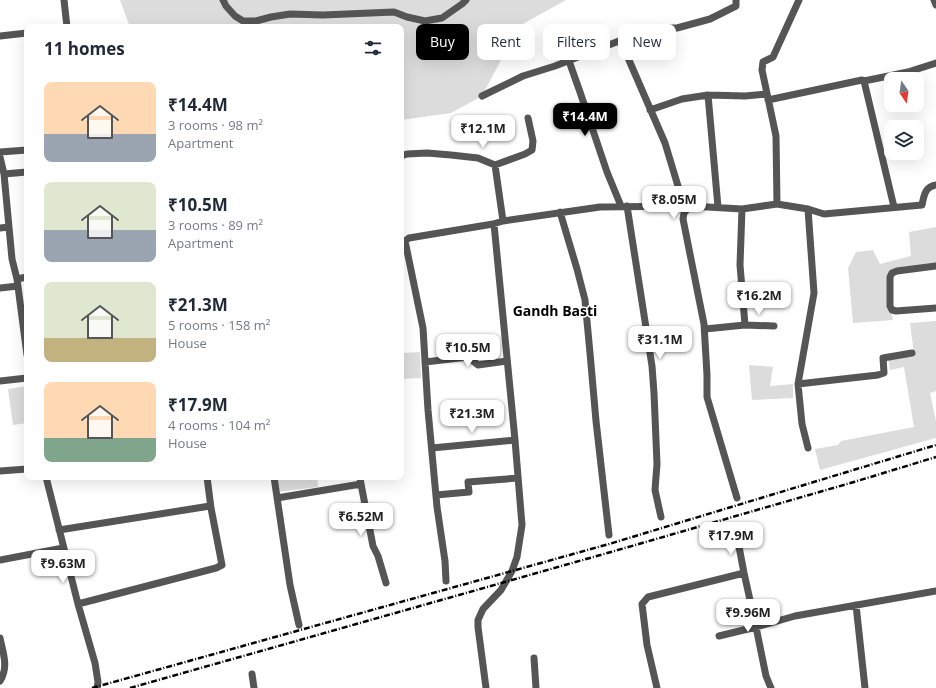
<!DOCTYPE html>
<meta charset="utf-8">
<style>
body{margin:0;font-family:"Open Sans",sans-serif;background:#f2f2f3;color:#1f2937;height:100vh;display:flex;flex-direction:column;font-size:15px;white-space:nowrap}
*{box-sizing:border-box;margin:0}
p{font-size:13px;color:#747a83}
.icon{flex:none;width:22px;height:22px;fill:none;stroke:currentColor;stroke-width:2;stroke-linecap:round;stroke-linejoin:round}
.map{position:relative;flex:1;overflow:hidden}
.details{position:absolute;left:24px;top:24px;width:380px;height:456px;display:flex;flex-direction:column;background:#fff;border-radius:8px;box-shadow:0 4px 16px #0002}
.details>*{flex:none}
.hud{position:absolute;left:416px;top:24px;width:380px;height:36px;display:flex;gap:8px}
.needle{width:26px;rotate:167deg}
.buttons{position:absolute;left:884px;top:72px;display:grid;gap:8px}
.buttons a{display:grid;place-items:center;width:40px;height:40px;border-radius:8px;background:#fff;box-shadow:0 4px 16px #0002;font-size:20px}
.price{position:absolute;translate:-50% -34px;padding:0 9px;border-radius:8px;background:#fff;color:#222;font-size:13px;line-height:26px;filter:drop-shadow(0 1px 2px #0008)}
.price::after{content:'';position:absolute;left:50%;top:24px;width:12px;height:9px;margin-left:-6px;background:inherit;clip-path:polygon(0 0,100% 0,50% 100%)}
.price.on{background:#000;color:#fff}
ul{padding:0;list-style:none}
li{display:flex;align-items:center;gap:12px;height:100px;padding:0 20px}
li span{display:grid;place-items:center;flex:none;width:112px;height:80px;border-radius:8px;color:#555}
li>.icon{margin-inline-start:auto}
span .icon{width:48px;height:48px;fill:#fffc;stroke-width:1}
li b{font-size:17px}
h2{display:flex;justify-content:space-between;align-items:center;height:48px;padding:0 20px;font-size:17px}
.pill{padding:0 14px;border-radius:8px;background:#fff;box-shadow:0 4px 16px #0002;font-size:14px;line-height:36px}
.pill.on{background:#000;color:#fff}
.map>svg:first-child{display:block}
.green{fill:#dcdcdc}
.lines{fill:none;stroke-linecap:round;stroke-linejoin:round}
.minor{stroke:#555;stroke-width:7}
.rail{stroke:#000;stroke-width:2.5;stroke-dasharray:6 2 1 2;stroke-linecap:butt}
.labels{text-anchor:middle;stroke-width:3;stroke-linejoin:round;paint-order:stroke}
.quarter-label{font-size:14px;font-weight:bold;fill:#000;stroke:#fff}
</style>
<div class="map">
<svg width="936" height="688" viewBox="0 0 936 688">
<rect width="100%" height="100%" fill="#fff"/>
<path class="green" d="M120 0H566L519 26 482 96 451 113 401 120V27H130Z
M936 227V266L891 272V311L893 320 853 323 848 268 856 252 873 250 880 264 911 256 909 232Z
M936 321V391L930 393 936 421V438L820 470 815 449 838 445 841 441 914 427 904 367 890 370 888 357 914 354 910 323Z
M420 352 421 378 401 379V353Z
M749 365 773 367 770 386 793 384V398L752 400Z
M27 386V423L13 425 8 389Z
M275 477H317L318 487 277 492Z"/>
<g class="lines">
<path class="minor" d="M64 0 67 27
M223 0 226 6 235 16 243 21H256L271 17 290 14 323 15 394 12 407 17 425 21 442 18 462 4 466 0
M934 0 936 5
M0 36 27 33
M619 41 655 28H677L710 19 736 6V0
M569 61 580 92 607 172 621 206
M708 95 745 96 767 94
M482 96 523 76 555 66 619 41 622 44 665 143 684 206
M768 100 862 80 864 81
M650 110 682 99 708 95 718 207
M0 152 27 150
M401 156 407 154 427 153 451 155 478 158 495 165 503 221
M0 157 4 174 12 259 17 279 27 355
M495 165 525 154 532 150 533 141 528 118
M4 174 27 172
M777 204 776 136 762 70 763 62 773 57 778 46 799 0
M627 206 652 366 654 393 657 464 655 490 661 517
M894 207 864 81 908 72 936 63
M808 209 814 293 798 384 802 424 808 448
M560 212 577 269 585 300 590 353 596 421 609 535
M0 228 9 227
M936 266 897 271 892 273 890 277V306L892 310 896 311 936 308
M17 279 27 277
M0 288 18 286
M745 325 774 326
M705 329 745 325 740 265 742 209
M425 362 468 357 478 365 507 361
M0 381 27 378
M798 384 878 375 884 373 883 358 912 353
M432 448 515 440
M0 471 27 469
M46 477 78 604 95 663 98 682 97 688
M274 477 290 585 299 625
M361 484 373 546 378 556 386 583
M436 495 469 492 468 482 518 478
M277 498 361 484 360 477
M737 498 707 397V375L704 324 683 219 684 213 690 206 742 209 777 204 808 209 824 214 922 205C924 195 925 187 936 185
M59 530 210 506
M737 536 744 573 756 627 766 676 771 688
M0 560 63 548
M446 581 445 561 437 507 428 410 423 328 405 241 409 238 493 224 503 221 600 207 690 206
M78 604 216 568 222 565 211 508 207 477
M856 605 865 688
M719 636 756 627 795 616 936 591
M0 638C3 653 9 667 0 681
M534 658 536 688
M252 674 254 688
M486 688 478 627V620L483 609 501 590 512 571 517 557 522 525 515 440 494 224
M657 688 647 645 642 604 648 597 744 573"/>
<path class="rail" d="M92 688 609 544 936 445
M130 688 611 552 854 482 936 457"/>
</g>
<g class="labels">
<g class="quarter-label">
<text x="555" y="316">Gandh Basti</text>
</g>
</g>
</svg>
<div class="buttons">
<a><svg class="needle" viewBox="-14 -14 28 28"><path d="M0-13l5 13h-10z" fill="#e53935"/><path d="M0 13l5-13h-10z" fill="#747a83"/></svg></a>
<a><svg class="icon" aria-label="layers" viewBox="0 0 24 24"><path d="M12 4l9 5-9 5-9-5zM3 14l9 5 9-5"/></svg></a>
</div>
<b class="price on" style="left:585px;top:137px">₹14.4M</b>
<b class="price" style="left:483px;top:149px">₹12.1M</b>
<b class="price" style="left:674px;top:220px">₹8.05M</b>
<b class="price" style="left:759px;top:316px">₹16.2M</b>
<b class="price" style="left:660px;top:360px">₹31.1M</b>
<b class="price" style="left:468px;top:368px">₹10.5M</b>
<b class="price" style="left:472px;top:434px">₹21.3M</b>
<b class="price" style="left:361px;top:537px">₹6.52M</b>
<b class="price" style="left:731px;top:556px">₹17.9M</b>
<b class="price" style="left:63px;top:584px">₹9.63M</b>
<b class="price" style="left:748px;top:633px">₹9.96M</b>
<div class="hud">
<a class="pill on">Buy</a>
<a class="pill">Rent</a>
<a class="pill">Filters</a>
<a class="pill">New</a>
</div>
<section class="details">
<h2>11 homes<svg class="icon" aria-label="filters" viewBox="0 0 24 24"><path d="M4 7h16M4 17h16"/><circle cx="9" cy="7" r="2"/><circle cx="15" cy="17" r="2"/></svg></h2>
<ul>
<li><span style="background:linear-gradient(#ffd9b3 65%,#9aa5b1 0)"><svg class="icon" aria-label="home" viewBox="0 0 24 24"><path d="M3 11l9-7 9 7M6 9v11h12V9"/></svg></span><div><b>₹14.4M</b><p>3 rooms · 98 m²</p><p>Apartment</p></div></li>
<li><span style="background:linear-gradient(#dfe7d0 60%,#9aa5b1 0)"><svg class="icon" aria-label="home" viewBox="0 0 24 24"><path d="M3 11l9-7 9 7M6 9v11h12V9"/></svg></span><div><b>₹10.5M</b><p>3 rooms · 89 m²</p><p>Apartment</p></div></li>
<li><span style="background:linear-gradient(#dfe7d0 70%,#c2b280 0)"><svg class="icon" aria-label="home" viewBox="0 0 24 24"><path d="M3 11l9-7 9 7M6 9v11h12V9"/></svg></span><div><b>₹21.3M</b><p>5 rooms · 158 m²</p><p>House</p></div></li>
<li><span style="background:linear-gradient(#ffd9b3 70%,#7fa58c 0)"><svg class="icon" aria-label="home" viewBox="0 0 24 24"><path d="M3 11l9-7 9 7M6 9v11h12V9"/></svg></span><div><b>₹17.9M</b><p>4 rooms · 104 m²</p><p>House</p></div></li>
</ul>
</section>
</div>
